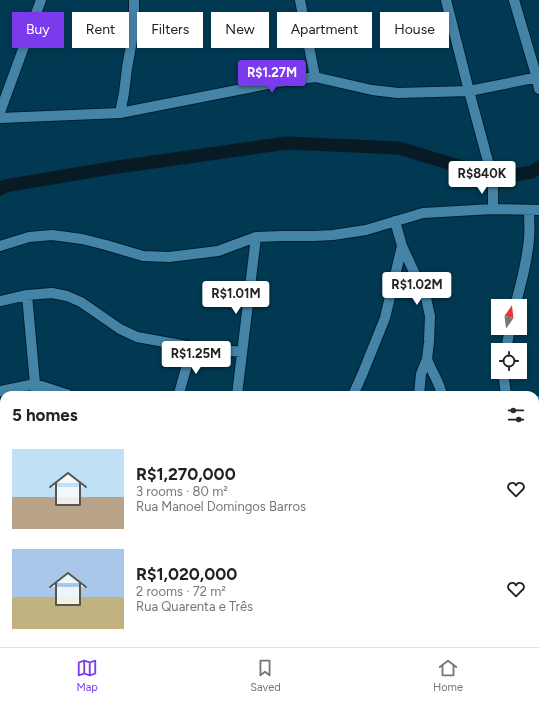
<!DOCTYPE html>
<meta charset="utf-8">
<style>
body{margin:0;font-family:Figtree,sans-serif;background:#f2f2f2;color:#222;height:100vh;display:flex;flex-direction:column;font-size:15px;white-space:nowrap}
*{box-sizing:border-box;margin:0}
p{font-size:13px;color:#767676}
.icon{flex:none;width:22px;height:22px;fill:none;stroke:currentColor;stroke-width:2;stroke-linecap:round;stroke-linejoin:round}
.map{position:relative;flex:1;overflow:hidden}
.details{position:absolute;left:0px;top:391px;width:539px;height:256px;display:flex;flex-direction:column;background:#fff;border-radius:12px 12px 0 0;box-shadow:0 2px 6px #0003}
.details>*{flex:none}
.top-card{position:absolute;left:12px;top:12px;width:515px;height:36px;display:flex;gap:8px}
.needle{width:26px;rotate:14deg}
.controls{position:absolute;left:491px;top:299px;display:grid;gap:8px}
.controls a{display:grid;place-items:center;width:36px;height:36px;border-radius:0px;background:#fff;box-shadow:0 2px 6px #0003;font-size:20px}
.price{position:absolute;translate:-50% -34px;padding:0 9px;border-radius:4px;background:#fff;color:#222;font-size:13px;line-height:26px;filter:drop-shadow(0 1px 2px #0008)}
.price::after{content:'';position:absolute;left:50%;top:24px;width:12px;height:9px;margin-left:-6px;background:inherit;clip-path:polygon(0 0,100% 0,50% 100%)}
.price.current{background:#7c3aed;color:#fff}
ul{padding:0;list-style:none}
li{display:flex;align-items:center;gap:12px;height:100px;padding:0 12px}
li span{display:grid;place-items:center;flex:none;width:112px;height:80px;border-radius:0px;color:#555}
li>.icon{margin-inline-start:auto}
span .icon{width:48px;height:48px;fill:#fffc;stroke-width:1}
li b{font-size:17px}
h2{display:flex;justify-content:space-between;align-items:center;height:48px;padding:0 12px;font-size:17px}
.tag{padding:0 14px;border-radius:0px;background:#fff;box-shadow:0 2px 6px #0003;font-size:14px;line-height:36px}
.tag.current{background:#7c3aed;color:#fff}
.tab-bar{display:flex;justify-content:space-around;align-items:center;height:56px;border-top:1px solid #e0e0e0;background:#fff;font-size:11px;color:#767676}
.tab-bar a{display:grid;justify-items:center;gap:2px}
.tab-bar .current{color:#7c3aed}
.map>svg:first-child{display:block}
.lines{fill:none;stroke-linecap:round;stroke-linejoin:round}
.canal{stroke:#081a24;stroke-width:13}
.minor-casing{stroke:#001f30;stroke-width:12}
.minor{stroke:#4484a7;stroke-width:10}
</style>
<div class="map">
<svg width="539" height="647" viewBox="0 0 539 647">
<rect width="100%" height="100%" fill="#013952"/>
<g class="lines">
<path class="canal" d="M0 189 5 186 111 168 287 143 399 148 498 178 532 172 539 167"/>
<g class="minor-casing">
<path id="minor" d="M300 0 315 77
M446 0 469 91 493 180V209
M514 0 537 78 539 89
M0 112 41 0
M120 113 124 93 127 68 134 29V0
M0 118 120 113 278 82 315 77 372 90 398 93 469 91 539 77
M395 221 402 246 426 298 430 316 429 342 427 359 421 374 419 395
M0 246 29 237 52 235 82 239 106 245 143 256 169 257 218 251 256 237 282 236H314L333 235 366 230 423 213 493 209 539 210
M27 295 35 384 36 395
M0 301 27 295 52 293 67 296 81 302 120 329 137 337 192 347 242 352
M515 306C521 284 527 262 529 239 530 229 529 220 529 210
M506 350 510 328
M427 359C431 371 440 383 442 395
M505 372 504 379 506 395
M0 391 35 384 69 395
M178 395 180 390 192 347
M237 395 256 237
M353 395 362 375 385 318 402 246
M535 401H539
M0 474H4
M0 563 4 564
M76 643V647
M466 643 469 647
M229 647V643"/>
</g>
<use href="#minor" class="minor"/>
</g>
</svg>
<div class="controls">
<a><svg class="needle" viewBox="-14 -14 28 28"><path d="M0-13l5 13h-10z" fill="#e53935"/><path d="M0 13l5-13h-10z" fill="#767676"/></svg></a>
<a><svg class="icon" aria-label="locate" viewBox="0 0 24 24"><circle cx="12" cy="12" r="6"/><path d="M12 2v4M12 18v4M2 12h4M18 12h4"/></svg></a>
</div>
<b class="price current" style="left:272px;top:94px">R$1.27M</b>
<b class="price" style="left:482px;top:195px">R$840K</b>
<b class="price" style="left:417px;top:306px">R$1.02M</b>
<b class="price" style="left:236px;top:315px">R$1.01M</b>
<b class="price" style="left:196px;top:375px">R$1.25M</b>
<div class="top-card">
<a class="tag current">Buy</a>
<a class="tag">Rent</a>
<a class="tag">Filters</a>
<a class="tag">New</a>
<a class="tag">Apartment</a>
<a class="tag">House</a>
</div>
<section class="details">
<h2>5 homes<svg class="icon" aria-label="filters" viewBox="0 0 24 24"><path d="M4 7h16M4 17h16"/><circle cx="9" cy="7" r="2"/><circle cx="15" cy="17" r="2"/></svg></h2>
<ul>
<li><span style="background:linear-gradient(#bfe0f5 60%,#b9a48a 0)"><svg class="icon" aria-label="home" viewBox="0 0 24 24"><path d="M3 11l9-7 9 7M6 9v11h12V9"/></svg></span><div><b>R$1,270,000</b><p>3 rooms · 80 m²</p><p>Rua Manoel Domingos Barros</p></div><svg class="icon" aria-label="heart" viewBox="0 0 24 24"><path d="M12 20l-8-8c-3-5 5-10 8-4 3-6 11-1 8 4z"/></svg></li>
<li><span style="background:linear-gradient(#a9c7e8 60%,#c2b280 0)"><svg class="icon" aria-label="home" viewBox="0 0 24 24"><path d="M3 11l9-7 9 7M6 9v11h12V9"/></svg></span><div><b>R$1,020,000</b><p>2 rooms · 72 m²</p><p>Rua Quarenta e Três</p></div><svg class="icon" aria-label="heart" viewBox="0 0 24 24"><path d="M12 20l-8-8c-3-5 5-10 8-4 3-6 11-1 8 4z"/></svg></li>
</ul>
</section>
</div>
<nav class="tab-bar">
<a class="current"><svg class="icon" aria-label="map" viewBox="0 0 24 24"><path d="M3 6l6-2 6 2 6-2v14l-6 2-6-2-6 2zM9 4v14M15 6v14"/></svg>Map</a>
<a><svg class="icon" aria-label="saved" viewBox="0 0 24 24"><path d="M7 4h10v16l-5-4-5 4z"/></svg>Saved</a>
<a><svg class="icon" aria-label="home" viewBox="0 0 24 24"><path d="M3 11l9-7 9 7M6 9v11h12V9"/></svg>Home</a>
</nav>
